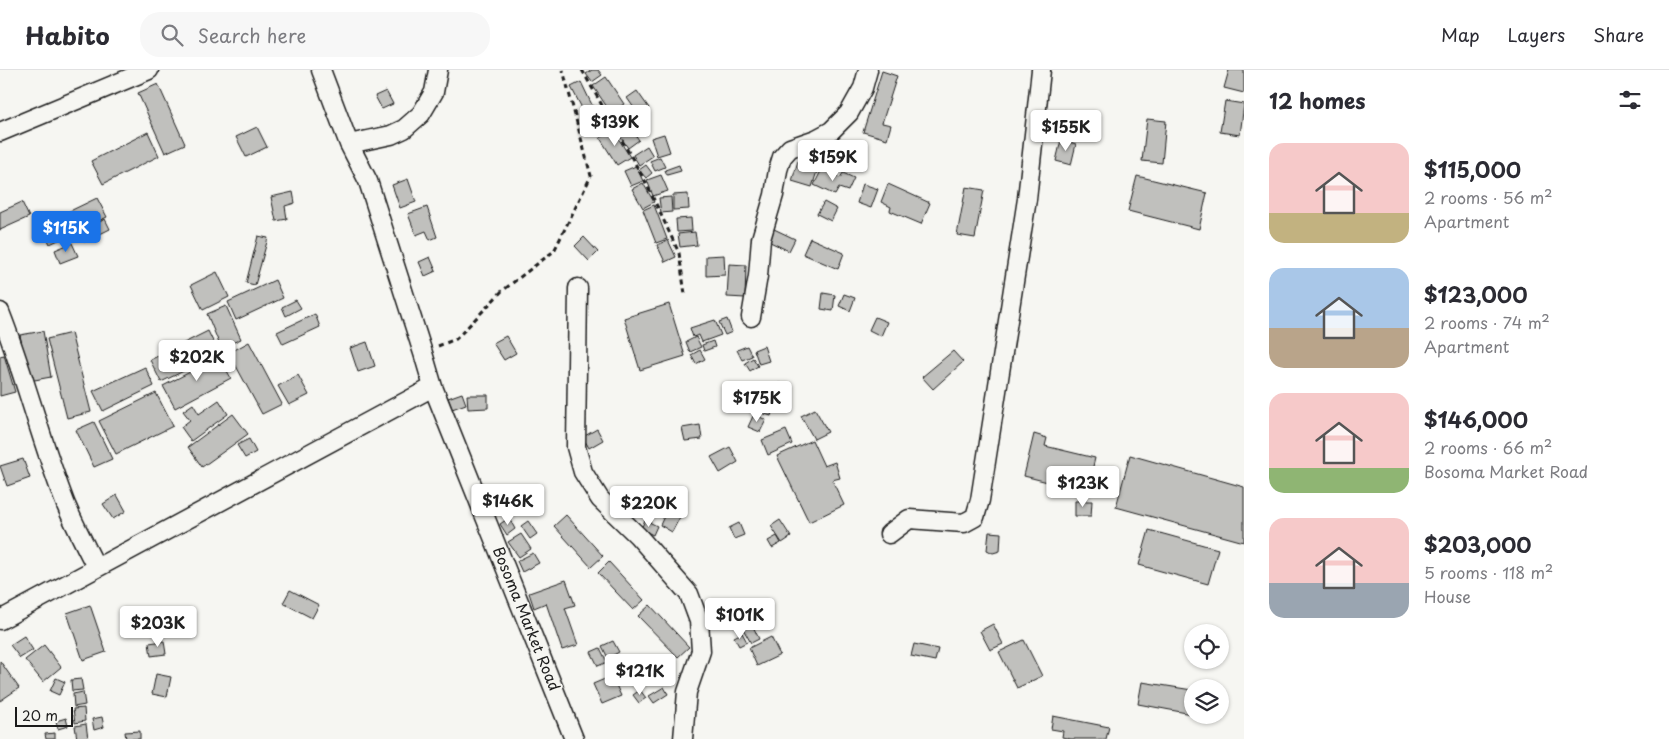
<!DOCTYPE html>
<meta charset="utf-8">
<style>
body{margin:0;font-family:"Playpen Sans",sans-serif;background:#f7f7f7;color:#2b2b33;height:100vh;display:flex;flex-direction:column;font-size:19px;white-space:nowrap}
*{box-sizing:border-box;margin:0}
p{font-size:16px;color:#7c7c81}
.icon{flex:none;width:28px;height:28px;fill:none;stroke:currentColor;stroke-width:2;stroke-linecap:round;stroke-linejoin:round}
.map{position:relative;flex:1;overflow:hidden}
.drawer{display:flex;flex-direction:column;background:#fff;width:425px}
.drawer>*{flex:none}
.tools{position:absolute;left:1184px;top:554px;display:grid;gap:10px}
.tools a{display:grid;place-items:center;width:45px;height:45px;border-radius:50%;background:#fff;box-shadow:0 1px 4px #0004;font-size:25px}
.scale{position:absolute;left:15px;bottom:12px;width:58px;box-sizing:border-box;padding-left:5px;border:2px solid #1c1c1c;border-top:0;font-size:14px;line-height:18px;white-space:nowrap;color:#1c1c1c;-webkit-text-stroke:4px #f6f6f2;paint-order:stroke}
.price{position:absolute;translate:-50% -42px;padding:0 11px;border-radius:5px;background:#fff;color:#222;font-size:16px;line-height:32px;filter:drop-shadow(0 1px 2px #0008)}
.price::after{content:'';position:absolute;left:50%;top:30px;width:15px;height:11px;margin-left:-8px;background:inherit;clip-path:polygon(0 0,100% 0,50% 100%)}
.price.on{background:#1a73e8;color:#fff}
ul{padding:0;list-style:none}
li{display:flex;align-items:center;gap:15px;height:125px;padding:0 25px}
li span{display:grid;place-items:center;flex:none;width:140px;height:100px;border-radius:15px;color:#555}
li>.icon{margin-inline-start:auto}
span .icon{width:60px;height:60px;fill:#fffc;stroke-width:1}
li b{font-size:21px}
h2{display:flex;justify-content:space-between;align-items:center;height:60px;padding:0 25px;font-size:21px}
header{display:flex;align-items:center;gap:30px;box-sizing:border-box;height:70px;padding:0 25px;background:#fff;border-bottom:1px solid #e1e1e2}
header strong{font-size:24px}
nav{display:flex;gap:28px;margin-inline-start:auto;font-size:18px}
.search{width:350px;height:45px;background:#f7f7f7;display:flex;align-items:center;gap:12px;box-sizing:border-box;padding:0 18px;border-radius:20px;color:#7c7c81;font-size:19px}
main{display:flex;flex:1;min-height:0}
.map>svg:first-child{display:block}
.building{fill:#c0c0bd;stroke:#1c1c1c}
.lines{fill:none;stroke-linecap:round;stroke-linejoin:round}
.minor-casing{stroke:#1c1c1c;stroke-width:21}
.path{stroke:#1c1c1c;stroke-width:3;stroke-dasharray:5 4;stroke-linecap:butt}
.minor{stroke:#f6f6f2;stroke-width:18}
.labels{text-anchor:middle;stroke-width:4;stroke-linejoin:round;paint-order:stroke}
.street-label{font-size:15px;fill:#1c1c1c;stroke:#f6f6f2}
</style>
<header>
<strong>Habito</strong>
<div class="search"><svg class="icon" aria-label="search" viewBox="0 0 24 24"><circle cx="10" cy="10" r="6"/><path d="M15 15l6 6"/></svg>Search here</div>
<nav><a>Map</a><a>Layers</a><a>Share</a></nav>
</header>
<main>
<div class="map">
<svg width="1244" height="669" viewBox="0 0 1244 669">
<rect width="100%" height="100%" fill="#f6f6f2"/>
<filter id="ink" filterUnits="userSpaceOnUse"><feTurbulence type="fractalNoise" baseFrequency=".02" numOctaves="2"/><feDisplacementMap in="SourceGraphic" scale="10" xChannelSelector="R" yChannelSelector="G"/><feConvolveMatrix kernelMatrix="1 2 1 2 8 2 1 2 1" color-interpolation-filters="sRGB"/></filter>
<g filter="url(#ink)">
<path class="building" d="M592 0H598L602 5 592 12 586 4Z
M1229 0H1244V23L1224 18Z
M882 1 897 6 882 53 891 55 887 69 863 62Z
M606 7 624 34 611 43 593 16Z
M581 12 593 37 584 42 571 17Z
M158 14 185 74 165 83 138 23Z
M386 21 393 34 382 39 375 26Z
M637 21 649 38 639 45 627 28Z
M1225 31 1244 34 1240 65 1220 62Z
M598 40 609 60 598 66 588 45Z
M622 41 630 56 621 61 613 46Z
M1072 47 1084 54 1075 71 1063 64Z
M1147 49 1166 51 1162 93 1142 91Z
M257 57 267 77 246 87 236 67Z
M630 57 639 70 628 78 619 65Z
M613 60 630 87 617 95 600 68Z
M148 62 159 86 103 114 91 91Z
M664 64 670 82 657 86 651 68Z
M1061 70 1076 74 1071 95 1056 91Z
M647 76 653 86 639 95 633 85Z
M660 87 665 97 655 101 650 91Z
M798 91 818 98 812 117 792 111Z
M646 95 652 103 646 108 639 100Z
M679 95 681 101 667 105 665 100Z
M636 96 643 111 631 116 624 101Z
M822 99 840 108 843 103 854 108 848 121 839 118 835 125 814 115Z
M661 105 668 121 653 126 647 110Z
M1137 106 1207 123 1199 159 1128 141Z
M408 109 416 132 400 138 392 115Z
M643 113 654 132 643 138 632 119Z
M863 114 878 119 871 138 857 133Z
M888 114 930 133 921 154 890 141 891 137 881 132Z
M966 117 984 120 975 168 957 165Z
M293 122 295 133 285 136 287 149 276 151 271 127Z
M688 124 689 139 673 140V125Z
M671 127 672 142 661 143 659 128Z
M97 128 107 147 50 174 41 155Z
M22 132 29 147 0 160V142Z
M824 132 837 139 831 151 817 144Z
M654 135 667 169 656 173 643 140Z
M427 137 437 167 430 170 426 161 416 165 408 144Z
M691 148 692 161 677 162 676 149Z
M105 149 110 159 84 172 79 163Z
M774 159 795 169 789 181 768 171Z
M695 162 697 175 680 177 678 164Z
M258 166 268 168 255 215 246 213Z
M584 167 598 182 589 191 575 176Z
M810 168 844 183 838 199 803 184Z
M668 170 676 187 665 192 657 175Z
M72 173 78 186 60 193 55 180Z
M724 185 725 205 706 206V186Z
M430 187 436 201 425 206 419 192Z
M729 194 746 195 745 228 727 227Z
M217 202 229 227 203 240 191 215Z
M275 210 283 228 236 250 228 232Z
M823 223 835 225 833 241 821 239Z
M844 224 855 228 850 241 839 236Z
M296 230 301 238 286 246 282 237Z
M669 234 685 286 640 300 624 248Z
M226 236 241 269 221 278 207 244Z
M315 244 320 257 283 274 277 262Z
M875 247 887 252 881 266 869 260Z
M727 249 732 262 725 265 719 252Z
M715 250 721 265 702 272 699 265 693 267 690 258Z
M43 261 51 307 29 311 20 265Z
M208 261 219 284 161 312 150 290Z
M71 263 91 342 67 348 47 269Z
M506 266 516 283 504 290 493 273Z
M696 267 701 277 690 282 686 272Z
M713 271 715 277 704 281 702 275Z
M249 272 282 334 262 344 229 283Z
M367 272 375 296 358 302 350 278Z
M747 276 752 286 742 290 737 280Z
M764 276 769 291 759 294 754 280Z
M700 280 705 289 696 294 691 285Z
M953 281 963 292 933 319 922 307Z
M4 285 15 322 0 326V286Z
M219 287 231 308 175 338 163 316Z
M753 288 758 296 750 301 745 293Z
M145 297 154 316 103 341 93 321Z
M298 305 309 325 289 335 278 316Z
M779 313 791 318 787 327 775 322Z
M764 322 777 326 771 346 758 342Z
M156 323 173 356 116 384 99 351Z
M462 323 466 334 452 339 448 328Z
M467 325H488V338L468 339Z
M219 330 228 344 191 371 181 357 190 350 183 341 193 334 199 344Z
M815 339 828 362 814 369 801 346Z
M233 344 248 364 202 397 188 377Z
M754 344 766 350 760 362 748 357Z
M94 352 112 389 94 397 76 360Z
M700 355 702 369 685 371 682 358Z
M597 359 603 370 589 378 583 367Z
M786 360 792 374 768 385 762 370Z
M1034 364 1047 368 1045 376 1095 388 1087 422 1024 406Z
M249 369 256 382 245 388 237 375Z
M812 370 824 396 835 392 840 408 832 410 844 435 809 452 777 386Z
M730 377 738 392 720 403 711 387Z
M1130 385 1244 417V472L1116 437Z
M23 389 30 408 7 416 0 396Z
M117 425 126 441 113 449 103 434Z
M1075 431H1092L1091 446H1075Z
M667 440 680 447 672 462 660 455Z
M566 445 603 486 591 497 554 456Z
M509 448 515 459 507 465 500 454Z
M645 450 657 456 653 465 641 459Z
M780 450 791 467 782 473 771 456Z
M528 451 537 464 530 469 521 456Z
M739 453 744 465 734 469 729 458Z
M1149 460 1218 479 1208 514 1139 495Z
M989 462 1001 463 1000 481 993 483 987 480Z
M521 464 531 479 519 487 508 472Z
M777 466 781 473 772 478 768 471Z
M533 483 539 493 522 502 517 491Z
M609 492 644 530 633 540 598 503Z
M566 510 575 535 565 538 578 575 562 580 546 533 534 538 529 523Z
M290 520 319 535 312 548 283 533Z
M90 535 106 582 83 590 67 543Z
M650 535 689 577 678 587 638 546Z
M751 552 759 569 751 573 742 557Z
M993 554 1003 574 990 580 980 561Z
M742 563 747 572 739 576 734 567Z
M24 566 33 580 20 588 10 575Z
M771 567 780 585 757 596 749 578Z
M1024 570 1042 606 1017 618 999 582Z
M164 571 166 584 151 586 149 573Z
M613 571 619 582 608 588 602 576Z
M914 574 938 579 935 591 911 586Z
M44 575 61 597 43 612 25 590Z
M600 578 607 592 598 596 591 582Z
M0 591 19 618 0 631Z
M156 604 171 607 167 627 152 624Z
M612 606 621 626 602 634 593 614Z
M56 608 65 612 59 625 50 621Z
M81 609 83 620 72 621 71 610Z
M1142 612 1192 620V644L1138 634Z
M664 617 668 624 654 633 649 626Z
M640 620 646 628 639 633 633 625Z
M83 622 85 635 74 637 73 624Z
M84 638 85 651 75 653 73 639Z
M1053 646 1109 657 1106 669H1071L1062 667 1063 661 1051 659Z
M102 647 104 657 94 660 92 649Z
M66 648 68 656 58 659 56 651Z
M86 654 88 669H77L75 656Z
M140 661V669H126L125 662Z
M55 663V669H46L45 664Z"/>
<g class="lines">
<g class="minor-casing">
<path id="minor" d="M321 0 349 74 368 111 423 283 433 317 574 669
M0 62 149 0
M349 74 391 65 404 59 421 44 434 22 438 0
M578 218 576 377 583 402 600 429 638 466 689 524 699 551 701 581 687 622 683 669
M0 242C25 305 41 372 66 435 75 456 86 477 96 497
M751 247 758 206 761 169 774 125 778 100 782 87 790 78 816 69 831 61 849 43 863 18 868 0
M889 464 909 449 964 453 975 447 980 430 1027 129 1041 0
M0 550 433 317"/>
</g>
<path class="path" d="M582 0 645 111 656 134 679 183 685 224
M438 276 456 269 502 221 554 181 591 106 563 0"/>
<use href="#minor" class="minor"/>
</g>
</g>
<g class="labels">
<g class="street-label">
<text transform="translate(526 549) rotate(68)" y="5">Bosoma Market Road</text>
</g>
</g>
</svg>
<div class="tools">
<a><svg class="icon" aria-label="locate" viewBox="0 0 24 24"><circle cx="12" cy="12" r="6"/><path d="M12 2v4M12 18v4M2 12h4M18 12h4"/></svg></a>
<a><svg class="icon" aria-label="layers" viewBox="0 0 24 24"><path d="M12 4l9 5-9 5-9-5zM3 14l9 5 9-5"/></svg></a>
</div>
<div class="scale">20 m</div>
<b class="price" style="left:615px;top:77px">$139K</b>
<b class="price" style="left:1066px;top:82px">$155K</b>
<b class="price" style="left:833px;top:112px">$159K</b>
<b class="price on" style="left:66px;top:183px">$115K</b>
<b class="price" style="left:197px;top:312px">$202K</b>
<b class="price" style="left:757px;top:353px">$175K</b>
<b class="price" style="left:1083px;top:438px">$123K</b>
<b class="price" style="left:508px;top:456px">$146K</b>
<b class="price" style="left:649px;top:458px">$220K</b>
<b class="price" style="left:740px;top:570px">$101K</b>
<b class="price" style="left:158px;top:578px">$203K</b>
<b class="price" style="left:640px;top:626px">$121K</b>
</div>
<section class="drawer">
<h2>12 homes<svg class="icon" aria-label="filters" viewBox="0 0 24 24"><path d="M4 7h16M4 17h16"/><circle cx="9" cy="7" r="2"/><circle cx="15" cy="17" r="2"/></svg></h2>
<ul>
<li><span style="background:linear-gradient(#f6c9c9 70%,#c2b280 0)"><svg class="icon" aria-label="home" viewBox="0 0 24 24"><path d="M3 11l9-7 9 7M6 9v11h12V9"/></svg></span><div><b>$115,000</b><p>2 rooms · 56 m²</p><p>Apartment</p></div></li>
<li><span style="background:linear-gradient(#a9c7e8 60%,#b9a48a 0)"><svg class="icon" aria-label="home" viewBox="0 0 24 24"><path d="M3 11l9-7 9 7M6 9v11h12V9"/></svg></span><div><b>$123,000</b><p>2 rooms · 74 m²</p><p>Apartment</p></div></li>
<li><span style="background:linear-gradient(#f6c9c9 75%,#8fb573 0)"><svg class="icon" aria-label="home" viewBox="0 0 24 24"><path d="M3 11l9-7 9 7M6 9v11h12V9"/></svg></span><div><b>$146,000</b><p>2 rooms · 66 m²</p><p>Bosoma Market Road</p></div></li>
<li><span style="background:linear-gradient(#f6c9c9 65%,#9aa5b1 0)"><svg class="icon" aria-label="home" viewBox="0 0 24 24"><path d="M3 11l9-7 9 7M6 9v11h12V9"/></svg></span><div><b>$203,000</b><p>5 rooms · 118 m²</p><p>House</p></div></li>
</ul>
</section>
</main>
